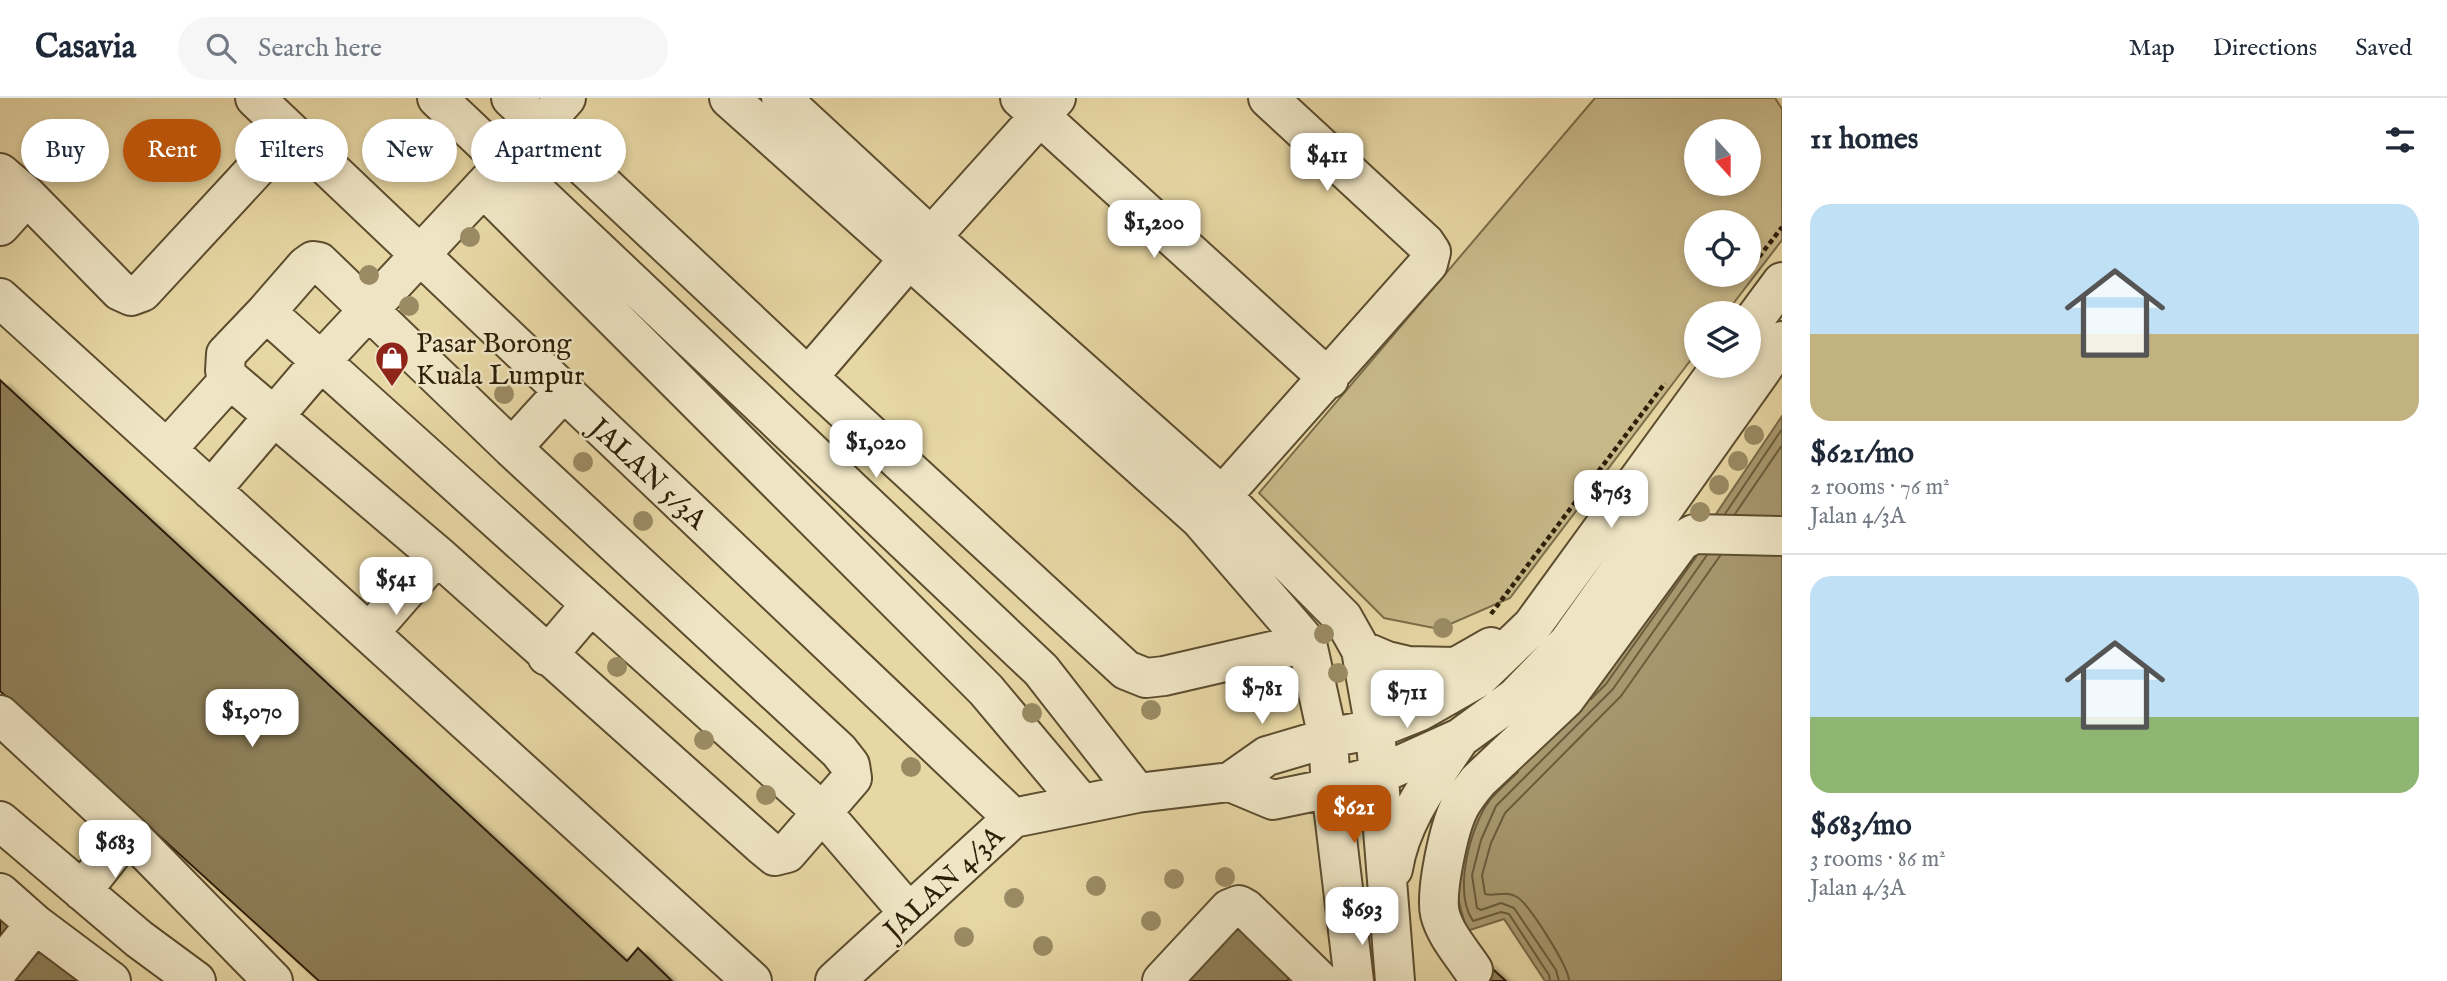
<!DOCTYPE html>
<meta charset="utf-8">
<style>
body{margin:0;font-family:"IM FELL English",serif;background:#f6f6f7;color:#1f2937;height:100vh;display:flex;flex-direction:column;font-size:26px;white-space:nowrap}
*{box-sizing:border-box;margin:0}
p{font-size:23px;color:#747a83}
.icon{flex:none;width:38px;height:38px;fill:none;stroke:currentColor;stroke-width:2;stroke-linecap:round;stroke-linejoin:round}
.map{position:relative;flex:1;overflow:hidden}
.drawer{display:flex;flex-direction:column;background:#fff;width:665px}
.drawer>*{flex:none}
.guide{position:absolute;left:21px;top:21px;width:665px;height:63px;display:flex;gap:14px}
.needle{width:46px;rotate:159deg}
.controls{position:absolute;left:1684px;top:21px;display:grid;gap:14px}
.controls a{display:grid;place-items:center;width:77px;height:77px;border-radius:50%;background:#fff;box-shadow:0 4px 10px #0003;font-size:35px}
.price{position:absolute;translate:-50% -60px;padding:0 16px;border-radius:14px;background:#fff;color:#222;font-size:23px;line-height:46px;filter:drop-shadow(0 2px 4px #0008)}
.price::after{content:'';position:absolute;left:50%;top:42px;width:21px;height:16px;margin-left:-10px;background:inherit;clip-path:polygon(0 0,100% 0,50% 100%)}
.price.on{background:#b45309;color:#fff}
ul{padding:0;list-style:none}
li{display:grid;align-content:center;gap:14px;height:371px;padding:0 28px}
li+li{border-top:2px solid #e0e1e3}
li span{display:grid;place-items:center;height:217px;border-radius:21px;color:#555}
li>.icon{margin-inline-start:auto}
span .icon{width:126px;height:126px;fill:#fffc;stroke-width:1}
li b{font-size:30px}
h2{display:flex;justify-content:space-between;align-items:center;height:84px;padding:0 28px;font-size:30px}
.chip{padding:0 24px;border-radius:32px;background:#fff;box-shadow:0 4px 10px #0003;font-size:24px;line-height:63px}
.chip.on{background:#b45309;color:#fff}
header{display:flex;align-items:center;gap:42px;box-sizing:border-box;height:98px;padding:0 35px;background:#fff;border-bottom:2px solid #e0e1e3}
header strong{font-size:33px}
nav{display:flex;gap:38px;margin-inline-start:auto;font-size:24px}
.search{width:490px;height:63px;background:#f6f6f7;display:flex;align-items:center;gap:18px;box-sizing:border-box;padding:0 24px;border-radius:38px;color:#747a83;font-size:26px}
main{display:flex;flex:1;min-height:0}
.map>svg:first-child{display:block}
.green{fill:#c8b889;stroke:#7b6c48;stroke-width:2;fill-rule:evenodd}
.water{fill:#a8986f;stroke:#776846;stroke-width:2}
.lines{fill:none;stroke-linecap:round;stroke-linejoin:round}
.shore{stroke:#6b5c3c;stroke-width:2}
.building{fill:#8e7f59;stroke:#2e1f08;stroke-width:2;filter:url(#shadow)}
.minor-casing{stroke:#5c4d2f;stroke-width:42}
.path{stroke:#2e1f08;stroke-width:4.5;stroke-dasharray:5 3.5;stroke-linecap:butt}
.minor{stroke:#efe5c4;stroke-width:38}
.tree{fill:#9b8b64}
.labels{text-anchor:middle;stroke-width:5;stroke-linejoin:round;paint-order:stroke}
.poi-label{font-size:28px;fill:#2e1f08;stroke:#efe5c4;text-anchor:start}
.street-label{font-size:28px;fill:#2e1f08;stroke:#efe5c4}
</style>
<header>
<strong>Casavia</strong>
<div class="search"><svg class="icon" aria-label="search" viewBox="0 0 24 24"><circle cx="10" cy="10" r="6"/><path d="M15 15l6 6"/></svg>Search here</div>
<nav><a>Map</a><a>Directions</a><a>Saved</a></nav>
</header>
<main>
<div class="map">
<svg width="1782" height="883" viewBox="0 0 1782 883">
<defs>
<filter id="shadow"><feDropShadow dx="8" dy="4.5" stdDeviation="2" flood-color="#0004"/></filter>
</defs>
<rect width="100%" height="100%" fill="#e7d7a4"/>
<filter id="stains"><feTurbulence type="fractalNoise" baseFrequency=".00286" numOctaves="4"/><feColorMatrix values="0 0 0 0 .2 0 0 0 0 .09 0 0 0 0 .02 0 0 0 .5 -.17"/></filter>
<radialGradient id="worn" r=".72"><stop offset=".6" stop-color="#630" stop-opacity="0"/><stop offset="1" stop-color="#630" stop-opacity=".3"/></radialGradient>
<path class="green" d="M1595 0H1775L1782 11V142L1726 215H1696V255L1510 500 1439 531 1384 520 1259 395ZM1696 33H1748V86H1696ZM1696 124H1748V177H1696Z"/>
<path class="water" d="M1782 318V883H1545L1504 821 1467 833C1462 815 1456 797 1456 778 1456 754 1473 722 1483 699L1652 511Z"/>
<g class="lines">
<path class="shore" d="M1725 416 1782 331
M1735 416 1782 347
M1591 601 1606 586 1696 459
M1518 674C1509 683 1498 692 1490 702 1470 728 1453 794 1473 823L1501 814 1509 816 1549 877 1550 883
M1559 883 1556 872 1514 810 1501 805 1481 812 1477 810 1472 777 1481 742 1496 708 1613 591 1707 457
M1569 883C1569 869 1529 806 1517 799 1505 792 1495 799 1485 796L1482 777 1491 745 1505 715 1621 598 1720 458"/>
</g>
<path class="building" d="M0 282 627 863 638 850 672 883H319L0 593Z
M0 816 17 831 0 851Z
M1231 821 1293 877 1287 883H1175Z
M33 848 84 883H9Z
M1485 864 1506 883H1469Z"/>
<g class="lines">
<g class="minor-casing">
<path id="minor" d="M255 0 1013 720
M437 0 1041 572 1137 695
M511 0 808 279 1126 572 1146 580 1164 578 1307 545
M729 0 1200 421 1307 545 1328 640 1331 690 1354 883
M781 0 931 139 1222 398 1343 520 1361 552 1375 631 1395 883
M1020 0 1329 281
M541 28 566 0
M0 75 27 98 120 193 131 198 142 194 290 34
M483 89 986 592 1081 705
M0 128 27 98
M931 139 1056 0
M0 200 752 883
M266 214 226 256 225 273 230 281 437 457 764 749 775 758 787 755 852 680 850 667 839 653 512 350
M1748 230 1782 184
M808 279 909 161
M563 294 512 350 319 164 313 163 306 168 266 214 822 714 909 815
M167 351 230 281
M211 392 321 263 500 71
M1222 398 1428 166 1431 154 1425 145 1268 0
M369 535 437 457
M1361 552 1387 563 1408 568 1456 569 1491 549
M547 558 591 506
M0 617 128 735 273 883
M1230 684 1273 702 1331 690 1378 677 1460 640 1516 599 1568 545 1782 243
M0 723 139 841 196 883
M1393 771C1401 721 1432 682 1460 640
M82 793 128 735
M0 795 35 826 111 883
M0 870 35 826
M1473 872C1461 854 1445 836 1440 816 1435 794 1449 730 1459 710 1464 700 1471 692 1478 683L1565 601 1681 443 1694 436 1782 438
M835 883 1013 720 1137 695 1230 684 1267 658 1328 640 1375 631 1420 613 1478 580 1532 528 1721 268
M1162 883 1229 811 1239 807 1246 811 1320 883"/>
</g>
<path class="path" d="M1759 159 1782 129
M1491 516 1665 285"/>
<use href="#minor" class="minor"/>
</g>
<g class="tree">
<circle cx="470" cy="139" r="10"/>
<circle cx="369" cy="177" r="10"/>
<circle cx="409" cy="208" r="10"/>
<circle cx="504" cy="296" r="10"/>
<circle cx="1754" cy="337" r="10"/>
<circle cx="1738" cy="363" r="10"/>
<circle cx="583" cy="364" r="10"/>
<circle cx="1719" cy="387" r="10"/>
<circle cx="1700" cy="414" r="10"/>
<circle cx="643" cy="423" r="10"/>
<circle cx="1443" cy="530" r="10"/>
<circle cx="1324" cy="536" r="10"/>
<circle cx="617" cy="569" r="10"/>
<circle cx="1338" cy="575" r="10"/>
<circle cx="1151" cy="612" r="10"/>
<circle cx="1032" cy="615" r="10"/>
<circle cx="704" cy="642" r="10"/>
<circle cx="911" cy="669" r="10"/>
<circle cx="766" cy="697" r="10"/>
<circle cx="1225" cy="779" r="10"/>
<circle cx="1174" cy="781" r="10"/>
<circle cx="1096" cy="788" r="10"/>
<circle cx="1014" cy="800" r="10"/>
<circle cx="1151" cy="823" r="10"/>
<circle cx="964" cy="839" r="10"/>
<circle cx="1043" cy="848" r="10"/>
</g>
<defs>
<g id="shop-pin" transform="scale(1.75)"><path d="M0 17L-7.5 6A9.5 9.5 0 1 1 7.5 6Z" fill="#8f2418" stroke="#efe5c4"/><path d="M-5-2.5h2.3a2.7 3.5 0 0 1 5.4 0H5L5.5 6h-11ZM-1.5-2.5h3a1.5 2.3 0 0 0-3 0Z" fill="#fff"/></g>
</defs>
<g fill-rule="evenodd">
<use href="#shop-pin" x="392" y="260"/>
</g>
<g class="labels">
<g class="poi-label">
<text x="416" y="254">Pasar Borong<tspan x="416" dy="32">Kuala Lumpur</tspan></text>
</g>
<g class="street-label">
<text transform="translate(649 375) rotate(43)" y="10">JALAN 5/3A</text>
<text transform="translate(943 784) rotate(-43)" y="10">JALAN 4/3A</text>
</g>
</g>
<rect width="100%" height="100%" filter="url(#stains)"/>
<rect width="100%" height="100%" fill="url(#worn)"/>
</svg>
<div class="controls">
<a><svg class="needle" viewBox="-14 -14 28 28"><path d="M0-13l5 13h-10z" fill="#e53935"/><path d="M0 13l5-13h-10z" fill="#747a83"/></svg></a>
<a><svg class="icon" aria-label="locate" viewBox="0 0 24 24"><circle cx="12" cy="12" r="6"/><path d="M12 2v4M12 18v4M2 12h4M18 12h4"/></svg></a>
<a><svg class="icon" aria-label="layers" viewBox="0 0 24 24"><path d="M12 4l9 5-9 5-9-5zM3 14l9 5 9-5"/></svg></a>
</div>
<b class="price" style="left:1327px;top:95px">$411</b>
<b class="price" style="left:1154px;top:162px">$1,200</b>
<b class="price" style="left:876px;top:382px">$1,020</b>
<b class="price" style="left:1611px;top:432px">$763</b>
<b class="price" style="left:396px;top:519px">$541</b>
<b class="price" style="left:1262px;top:628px">$781</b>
<b class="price" style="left:1407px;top:632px">$711</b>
<b class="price" style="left:252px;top:651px">$1,070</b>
<b class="price on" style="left:1354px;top:747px">$621</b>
<b class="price" style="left:115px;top:782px">$683</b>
<b class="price" style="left:1362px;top:849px">$693</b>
<div class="guide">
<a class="chip">Buy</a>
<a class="chip on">Rent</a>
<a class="chip">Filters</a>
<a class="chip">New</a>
<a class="chip">Apartment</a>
</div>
</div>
<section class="drawer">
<h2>11 homes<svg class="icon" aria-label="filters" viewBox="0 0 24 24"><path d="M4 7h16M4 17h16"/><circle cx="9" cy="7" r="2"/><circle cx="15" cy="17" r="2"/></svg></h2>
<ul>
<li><span style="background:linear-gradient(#bfe0f5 60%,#c2b280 0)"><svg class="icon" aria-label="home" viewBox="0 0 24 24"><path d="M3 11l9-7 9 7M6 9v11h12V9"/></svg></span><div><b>$621/mo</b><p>2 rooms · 76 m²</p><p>Jalan 4/3A</p></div></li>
<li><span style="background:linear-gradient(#bfe0f5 65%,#8fb573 0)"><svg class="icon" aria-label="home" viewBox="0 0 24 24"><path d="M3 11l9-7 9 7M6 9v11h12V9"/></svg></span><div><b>$683/mo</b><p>3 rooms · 86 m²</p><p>Jalan 4/3A</p></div></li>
</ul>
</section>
</main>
